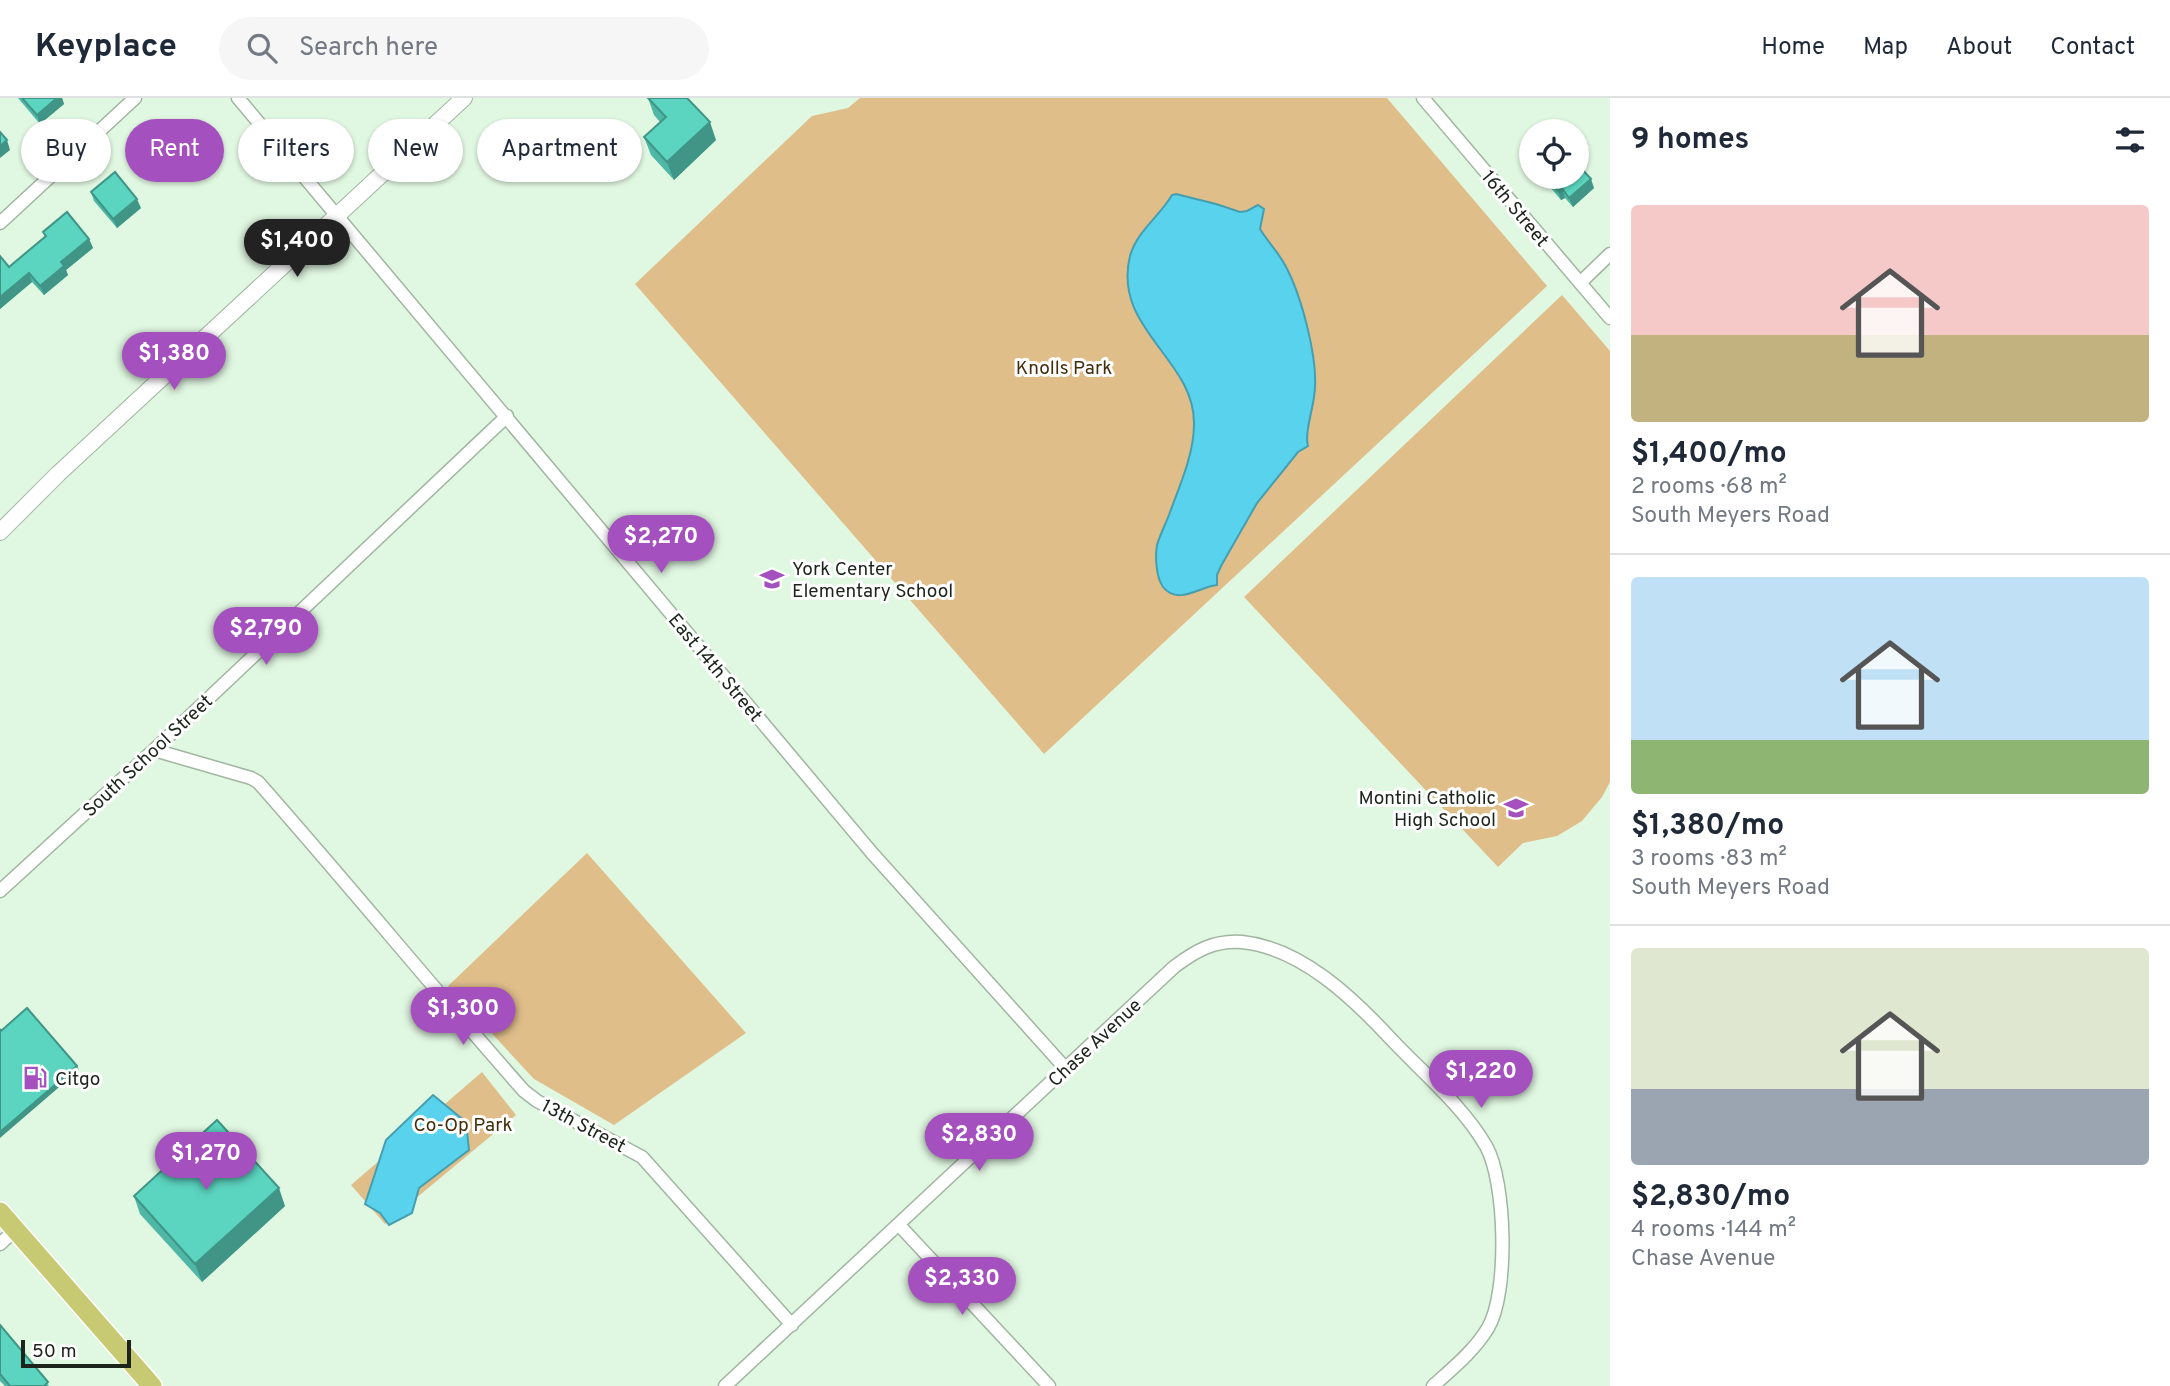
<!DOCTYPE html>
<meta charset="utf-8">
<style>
body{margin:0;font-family:Overpass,sans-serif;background:#f6f6f7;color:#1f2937;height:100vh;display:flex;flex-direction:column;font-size:26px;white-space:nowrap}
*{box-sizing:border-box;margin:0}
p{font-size:23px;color:#747a83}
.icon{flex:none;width:38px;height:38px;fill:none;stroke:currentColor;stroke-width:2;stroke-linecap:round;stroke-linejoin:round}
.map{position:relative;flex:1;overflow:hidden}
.drawer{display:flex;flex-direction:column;background:#fff;width:560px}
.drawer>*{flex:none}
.top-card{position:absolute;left:21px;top:21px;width:665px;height:63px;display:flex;gap:14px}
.controls{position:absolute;left:1519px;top:21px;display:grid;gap:14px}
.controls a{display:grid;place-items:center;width:70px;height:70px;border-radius:50%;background:#fff;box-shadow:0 2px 5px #0004;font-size:35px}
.scale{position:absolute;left:21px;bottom:18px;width:110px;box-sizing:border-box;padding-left:7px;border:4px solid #1c241c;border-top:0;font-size:19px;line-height:24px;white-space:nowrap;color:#1c241c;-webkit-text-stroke:5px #fff;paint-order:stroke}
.price{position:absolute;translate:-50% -60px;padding:0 16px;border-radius:24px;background:#a450be;color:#fff;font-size:23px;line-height:46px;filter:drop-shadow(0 2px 4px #0008)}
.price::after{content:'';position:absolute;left:50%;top:42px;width:21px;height:16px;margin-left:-10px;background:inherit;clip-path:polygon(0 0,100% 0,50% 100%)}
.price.selected{background:#222;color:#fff}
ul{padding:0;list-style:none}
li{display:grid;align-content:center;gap:14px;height:371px;padding:0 21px}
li+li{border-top:2px solid #e0e1e3}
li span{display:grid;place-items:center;height:217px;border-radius:7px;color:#555}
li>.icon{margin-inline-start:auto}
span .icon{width:126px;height:126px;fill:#fffc;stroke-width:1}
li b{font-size:30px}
h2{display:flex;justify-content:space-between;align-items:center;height:84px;padding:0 21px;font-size:30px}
.chip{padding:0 24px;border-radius:32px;background:#fff;box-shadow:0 2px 5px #0004;font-size:24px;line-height:63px}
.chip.selected{background:#a450be;color:#fff}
header{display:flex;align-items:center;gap:42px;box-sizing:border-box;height:98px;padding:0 35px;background:#fff;border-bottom:2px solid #e0e1e3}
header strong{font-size:33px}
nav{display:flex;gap:38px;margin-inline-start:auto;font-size:24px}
.search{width:490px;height:63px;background:#f6f6f7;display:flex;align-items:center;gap:18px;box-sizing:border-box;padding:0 24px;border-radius:38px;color:#747a83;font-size:26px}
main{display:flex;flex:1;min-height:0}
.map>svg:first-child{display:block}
.green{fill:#e0be8a}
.water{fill:#58d2ed;stroke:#469eae;stroke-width:2}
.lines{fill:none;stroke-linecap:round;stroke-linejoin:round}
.minor-casing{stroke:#a0b6a1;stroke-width:15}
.tertiary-casing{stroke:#a0b6a1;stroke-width:18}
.primary-casing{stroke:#fff;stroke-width:22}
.minor{stroke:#fff;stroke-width:12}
.tertiary{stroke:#fff;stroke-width:16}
.primary{stroke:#c7ca73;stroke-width:19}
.wall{fill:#4eb7a5}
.shaded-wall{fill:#409586}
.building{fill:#5bd5c0;stroke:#409586;stroke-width:2}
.labels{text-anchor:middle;stroke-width:6;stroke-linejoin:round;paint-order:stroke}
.street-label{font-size:19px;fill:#1c241c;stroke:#fff}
.park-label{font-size:19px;fill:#422e0a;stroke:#fff}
.poi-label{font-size:19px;fill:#1c241c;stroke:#fff;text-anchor:start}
</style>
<header>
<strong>Keyplace</strong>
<div class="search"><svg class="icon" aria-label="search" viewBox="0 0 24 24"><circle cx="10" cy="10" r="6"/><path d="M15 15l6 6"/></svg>Search here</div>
<nav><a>Home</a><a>Map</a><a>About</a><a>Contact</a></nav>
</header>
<main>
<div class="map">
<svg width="1610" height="1288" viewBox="0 0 1610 1288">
<rect width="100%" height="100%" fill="#e0f7e1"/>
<path class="green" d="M860 0H1387L1547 188 1044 656 635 186 812 18 848 10Z
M1562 197 1610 253V684L1602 699 1582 723 1557 738 1523 745 1498 769 1244 499Z
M587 755 746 935 614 1027 534 981 448 888Z
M482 974 516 1017 385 1126 351 1087Z"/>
<path class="water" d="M1176 96 1216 106 1240 114 1247 113 1258 107 1264 111 1260 131C1268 144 1278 154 1285 167 1301 196 1317 257 1315 289 1315 306 1304 334 1308 348L1298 354 1257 405 1221 468 1217 477V487C1201 488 1178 508 1163 489 1156 479 1155 459 1157 447 1160 437 1165 427 1169 417 1179 389 1194 357 1194 326 1195 261 1112 231 1130 158 1137 133 1160 118 1172 97Z
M433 997 466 1024 469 1052 419 1090 412 1115 389 1127 380 1115 365 1106 386 1042Z"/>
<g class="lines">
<g class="minor-casing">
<path id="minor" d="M238 0 872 755 1066 971
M1423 0 1610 220
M0 125 135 0
M1580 185 1610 156
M154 652 251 680 258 684C348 786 434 891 524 993L537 1003 642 1059 792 1227
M0 793 154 652 507 318
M899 1127 1049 1288
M0 1146 15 1132
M725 1288 1174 869C1195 853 1214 842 1242 844 1301 850 1353 900 1391 941 1422 974 1464 1009 1486 1048 1506 1083 1509 1195 1488 1230 1474 1253 1453 1270 1433 1288"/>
</g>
<g class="tertiary-casing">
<path id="tertiary" d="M0 434 58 376 464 0"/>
</g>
<g class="primary-casing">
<path id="primary" d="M0 1114 152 1288"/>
</g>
<use href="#minor" class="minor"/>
<use href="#tertiary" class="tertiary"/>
<use href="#primary" class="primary"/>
</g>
<path class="wall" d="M18 0H62L64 6 40 26Z
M648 0 716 42 674 82 651 57 644 39 660 24 654 17Z
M1547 80 1594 90 1573 109 1565 100 1561 102 1550 89Z
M91 94 141 110 117 130 94 103Z
M43 134 89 141 93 150 66 172 68 177 44 197 32 184 0 211V158L9 169 45 139Z
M134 1098 285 1108 202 1184 140 1116Z
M0 1227 49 1288H5L0 1283Z"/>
<path class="shaded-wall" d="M57 0H62L64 6 40 26 37 17Z
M710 24 716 42 674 82 667 64Z
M7 42 10 52 0 60V48Z
M1591 81 1594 90 1573 109 1569 100Z
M1562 90 1565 100 1561 102 1558 93Z
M137 101 141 110 117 130 113 121Z
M89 141 93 150 66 172 68 177 44 197 40 188 61 164Z
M29 175 32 184 0 211V199Z
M77 968 79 972 0 1040V1034Z
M279 1090 285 1108 202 1184 195 1166Z"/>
<path class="building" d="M22 0H57L37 17Z
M648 0H687L710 24 667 64 644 39 666 19Z
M0 34 7 42 0 48Z
M1580 69 1591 81 1569 100 1562 90 1558 93 1547 80 1577 79V72Z
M115 74 137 101 113 121 91 94Z
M67 114 89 141 61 164 64 168 40 188 29 175 0 199V158L9 169 46 138 43 134Z
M27 910 77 968 0 1034V931L1 933Z
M217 1022 279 1090 195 1166 134 1098Z
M0 1227 48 1284 44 1288H10L0 1276Z"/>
<defs>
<g id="school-bare" transform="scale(1.89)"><path d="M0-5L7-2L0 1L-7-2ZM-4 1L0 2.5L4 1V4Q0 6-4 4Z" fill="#a450be" stroke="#fff" stroke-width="2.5" paint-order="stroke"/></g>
<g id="fuel-bare" transform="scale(1.89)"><path d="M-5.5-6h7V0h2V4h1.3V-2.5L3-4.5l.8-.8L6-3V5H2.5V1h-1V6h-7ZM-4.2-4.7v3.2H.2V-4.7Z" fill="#a450be" stroke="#fff" stroke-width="2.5" paint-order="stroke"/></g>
</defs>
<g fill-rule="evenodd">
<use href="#school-bare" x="772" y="481"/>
<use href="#school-bare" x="1516" y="710"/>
<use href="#fuel-bare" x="35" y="980"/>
</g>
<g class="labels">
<g class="street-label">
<text transform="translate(1516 110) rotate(50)" y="7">16th Street</text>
<text transform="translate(716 569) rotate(50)" y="7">East 14th Street</text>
<text transform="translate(147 657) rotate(-43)" y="7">South School Street</text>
<text transform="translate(1094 944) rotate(-43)" y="7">Chase Avenue</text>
<text transform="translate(584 1027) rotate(28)" y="7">13th Street</text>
</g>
<g class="park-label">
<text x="1064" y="276">Knolls Park</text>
<text x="463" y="1033">Co-Op Park</text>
</g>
<g class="poi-label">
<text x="792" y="477">York Center<tspan x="792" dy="22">Elementary School</tspan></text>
<text x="1496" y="706" text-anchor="end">Montini Catholic<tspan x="1496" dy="22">High School</tspan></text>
<text x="55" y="987">Citgo</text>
</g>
</g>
</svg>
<div class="controls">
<a><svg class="icon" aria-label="locate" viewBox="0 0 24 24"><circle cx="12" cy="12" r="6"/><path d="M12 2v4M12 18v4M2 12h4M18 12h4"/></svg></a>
</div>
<div class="scale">50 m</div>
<b class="price selected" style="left:297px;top:181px">$1,400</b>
<b class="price" style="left:174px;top:294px">$1,380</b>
<b class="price" style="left:661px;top:477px">$2,270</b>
<b class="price" style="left:266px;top:569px">$2,790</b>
<b class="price" style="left:463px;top:949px">$1,300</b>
<b class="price" style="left:1481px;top:1012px">$1,220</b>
<b class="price" style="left:979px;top:1075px">$2,830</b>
<b class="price" style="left:206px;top:1094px">$1,270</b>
<b class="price" style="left:962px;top:1219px">$2,330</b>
<div class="top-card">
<a class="chip">Buy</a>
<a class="chip selected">Rent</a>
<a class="chip">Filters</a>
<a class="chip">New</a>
<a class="chip">Apartment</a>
</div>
</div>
<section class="drawer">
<h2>9 homes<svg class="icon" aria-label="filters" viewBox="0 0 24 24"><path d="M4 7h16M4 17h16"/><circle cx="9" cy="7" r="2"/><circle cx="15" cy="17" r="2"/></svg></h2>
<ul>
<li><span style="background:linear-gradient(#f6c9c9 60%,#c2b280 0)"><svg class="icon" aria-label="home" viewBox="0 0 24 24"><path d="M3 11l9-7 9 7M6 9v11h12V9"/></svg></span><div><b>$1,400/mo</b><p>2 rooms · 68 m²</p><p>South Meyers Road</p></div></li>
<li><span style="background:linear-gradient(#bfe0f5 75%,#8fb573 0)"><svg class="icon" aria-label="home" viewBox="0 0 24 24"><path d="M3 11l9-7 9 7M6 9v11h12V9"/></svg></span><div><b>$1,380/mo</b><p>3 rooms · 83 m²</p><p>South Meyers Road</p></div></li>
<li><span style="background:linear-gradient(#dfe7d0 65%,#9aa5b1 0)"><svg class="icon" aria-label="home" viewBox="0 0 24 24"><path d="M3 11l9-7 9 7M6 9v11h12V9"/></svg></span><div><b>$2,830/mo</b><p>4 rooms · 144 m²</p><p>Chase Avenue</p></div></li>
</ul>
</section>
</main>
